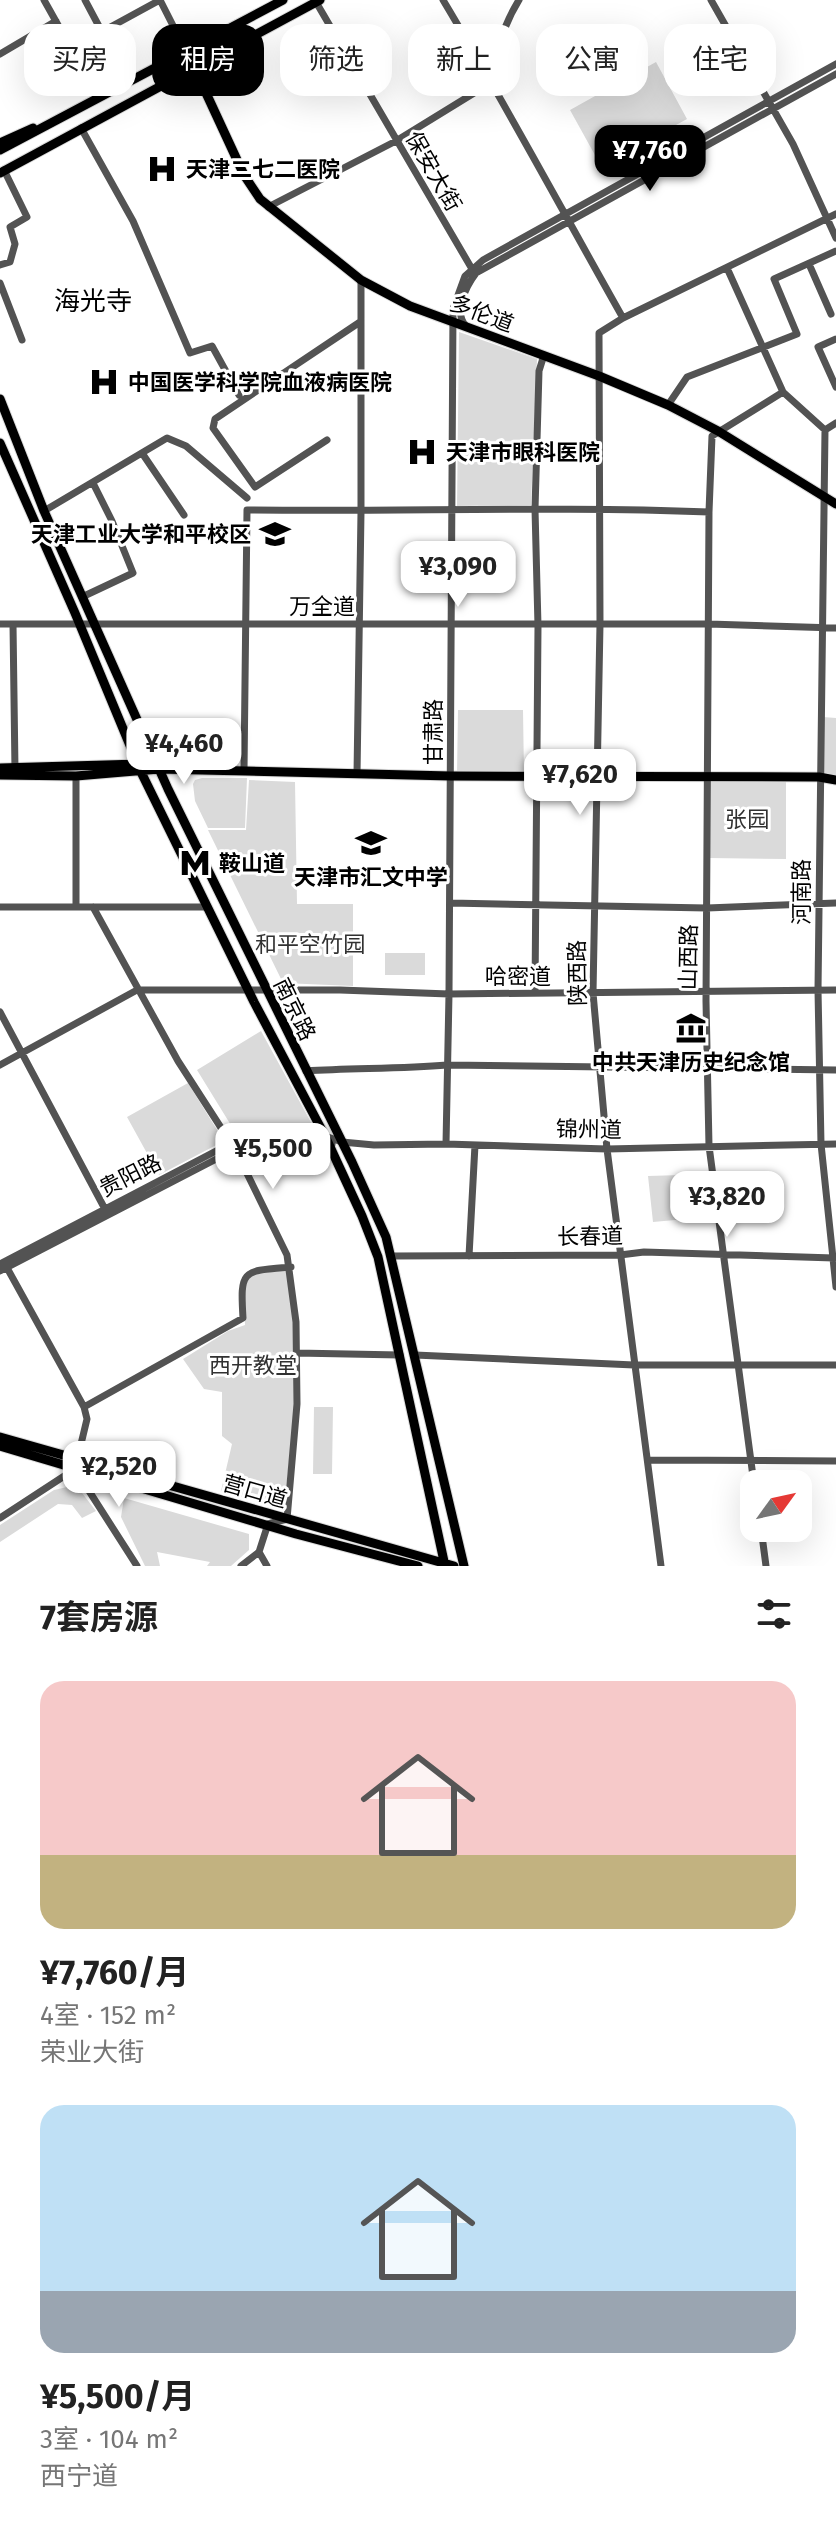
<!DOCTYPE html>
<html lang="zh">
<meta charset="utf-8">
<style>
body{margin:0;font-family:"Fira Sans","Noto Sans SC",sans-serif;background:#f2f2f2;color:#222;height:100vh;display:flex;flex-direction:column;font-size:30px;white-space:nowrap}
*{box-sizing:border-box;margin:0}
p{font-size:26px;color:#767676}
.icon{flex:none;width:44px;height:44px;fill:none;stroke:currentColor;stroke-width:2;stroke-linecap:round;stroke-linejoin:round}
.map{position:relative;height:1566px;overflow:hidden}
.side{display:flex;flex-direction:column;background:#fff;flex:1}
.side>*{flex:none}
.hud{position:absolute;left:24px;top:24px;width:788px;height:72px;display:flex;gap:16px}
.needle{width:52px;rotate:57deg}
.buttons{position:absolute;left:740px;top:1470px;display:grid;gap:16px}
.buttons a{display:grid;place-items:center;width:72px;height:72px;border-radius:16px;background:#fff;box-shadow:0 8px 32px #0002;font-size:40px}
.price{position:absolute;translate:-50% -68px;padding:0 18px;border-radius:16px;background:#fff;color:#222;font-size:26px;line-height:52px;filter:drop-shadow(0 2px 4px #0008)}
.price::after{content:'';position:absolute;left:50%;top:48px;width:24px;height:18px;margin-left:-12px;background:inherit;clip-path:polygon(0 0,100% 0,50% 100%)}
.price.on{background:#000;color:#fff}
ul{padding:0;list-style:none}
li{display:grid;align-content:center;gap:16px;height:424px;padding:0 40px}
li span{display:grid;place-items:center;height:248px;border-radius:24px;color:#555}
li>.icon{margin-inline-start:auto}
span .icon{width:144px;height:144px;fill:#fffc;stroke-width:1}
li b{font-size:34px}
h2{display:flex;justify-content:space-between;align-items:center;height:96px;padding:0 40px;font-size:34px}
.chip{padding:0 28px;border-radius:24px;background:#fff;box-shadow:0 8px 32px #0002;font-size:28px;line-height:72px}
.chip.on{background:#000;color:#fff}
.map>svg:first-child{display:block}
.green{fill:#dadada}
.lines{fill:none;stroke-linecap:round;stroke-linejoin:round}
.major-casing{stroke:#dbdbdb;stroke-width:11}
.minor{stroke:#535353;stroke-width:7}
.major{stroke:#000;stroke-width:9}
.labels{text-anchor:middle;stroke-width:6;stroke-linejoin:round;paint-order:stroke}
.poi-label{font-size:22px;font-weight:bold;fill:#000;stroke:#fff;text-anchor:start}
.street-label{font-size:22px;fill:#000;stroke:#fff}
.park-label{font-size:22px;fill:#313131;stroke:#fff}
.quarter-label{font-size:26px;fill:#000;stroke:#fff}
</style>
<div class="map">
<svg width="836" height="1566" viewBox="0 0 836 1566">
<rect width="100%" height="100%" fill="#fff"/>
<path class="green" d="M656 62 687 119 601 166 570 110Z
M459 332 537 359 531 505 457 506Z
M458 710H523L524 775 457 774Z
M823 717 836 718V780L822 778Z
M202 778H247L245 828H208L195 801 193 784 195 780Z
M249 780 295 782 297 904H353V986L283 983 208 830H246Z
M708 780H786V859L709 858Z
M385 953H425V975H385Z
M261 1031 312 1124 237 1135 197 1070Z
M188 1083 224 1141 159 1175 127 1117Z
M681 1175 686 1219 653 1222 648 1176Z
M289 1269 294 1322 295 1403 284 1509 221 1491 232 1444 222 1436V1392L204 1389 183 1359 228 1331 245 1325 244 1281 247 1276Z
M314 1407H333L332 1474H313Z
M67 1487 79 1489 96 1511 82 1518 72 1505 58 1504 0 1542V1525L54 1490Z
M124 1498 249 1534V1550L231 1566H207L210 1562 157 1552 160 1566H145L121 1517Z"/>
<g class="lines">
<g class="major-casing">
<path id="major" d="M194 67 244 175 260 199 361 280 410 306 599 376 668 405 718 431 836 504
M0 143 33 128
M0 150 283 0
M0 173 320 0
M0 399 44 511 168 789 352 1162 386 1237 464 1566
M0 443 75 613 141 772 254 1002 325 1136 362 1216 378 1257 445 1566
M0 768 140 764
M0 775 76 776 159 769 451 776 819 777 836 780
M0 1437 454 1566
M0 1446 296 1534 418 1566"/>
</g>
<path class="minor" d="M44 0 99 98
M85 0 102 32
M443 0C506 105 563 212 623 318
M711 0 793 144 836 238
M316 2 472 269
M72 48 160 0 194 67
M0 54 56 21
M81 128 133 221 190 353 212 346 239 395
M268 207 396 141 492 82C495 52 503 26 519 0
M809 264 831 314
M0 265 10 262 15 244 10 227 27 217 4 170
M727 268 783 392 825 430 818 990 821 1144 836 1287
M0 283 22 340
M466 326C453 313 466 286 476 273L836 74
M836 339 818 347 836 387
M668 405 687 377 797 334 774 279 836 251
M825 430 836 423
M327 440 255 487 213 428 215 419 360 322
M142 453 184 515
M44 511 167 438 186 446 247 498
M82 597 133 573 112 521 93 483
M0 624H709L836 628
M13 624 15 770
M244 770 247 510C401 512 555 506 709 512
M357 774 361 512V280
M450 903 707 908 836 903
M0 907H206
M76 907V776
M93 907 178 1061 236 1151 287 1255 296 1322 297 1404 287 1519 268 1524 259 1552
M535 993 538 626 535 509 539 371 544 355
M0 1012 106 1211
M0 1065 137 990H340L449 994 836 990
M306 1071C353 1068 400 1069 447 1065L836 1070
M446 1144 449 994 453 309 465 276 483 260 836 64
M392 1256 620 1255 644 1252 834 1258
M469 1256 475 1145
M0 1264 218 1150 246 1142 325 1136 342 1142 374 1145 446 1144 607 1149 836 1144
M0 1271 226 1154 247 1150 332 1144
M296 1353 400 1355
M415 1355 634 1365H836
M84 1407 243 1318C240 1269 242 1271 291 1267
M648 1460 836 1461
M75 1469 137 1566
M754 1484 709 1146 706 1001 709 512 712 436 783 392
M0 1518 75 1469 87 1419 84 1407 6 1266
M761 1528 766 1566
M259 1552 267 1566
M241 1566 259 1552
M661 1566 607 1149 593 993 600 624 599 333 623 318 836 214"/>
<use href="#major" class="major"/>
</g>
<defs>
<g id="hospital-bare" transform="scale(2.4)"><path d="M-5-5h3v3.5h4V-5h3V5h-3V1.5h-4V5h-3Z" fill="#000" stroke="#fff" stroke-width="2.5" paint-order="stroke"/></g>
<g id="university-bare" transform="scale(2.4)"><path d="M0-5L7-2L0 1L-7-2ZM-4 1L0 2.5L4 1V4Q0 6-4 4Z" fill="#000" stroke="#fff" stroke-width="2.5" paint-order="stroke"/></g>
<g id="school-bare" transform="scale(2.4)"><path d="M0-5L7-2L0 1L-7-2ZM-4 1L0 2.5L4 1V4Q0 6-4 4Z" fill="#000" stroke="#fff" stroke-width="2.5" paint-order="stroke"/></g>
<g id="metro-bare" transform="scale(2.4)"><path d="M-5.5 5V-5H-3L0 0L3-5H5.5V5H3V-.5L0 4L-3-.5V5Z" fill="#000" stroke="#fff" stroke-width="2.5" paint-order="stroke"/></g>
<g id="museum-bare" transform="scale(2.4)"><path d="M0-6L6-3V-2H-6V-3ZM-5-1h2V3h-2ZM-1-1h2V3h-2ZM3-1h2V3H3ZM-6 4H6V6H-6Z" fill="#000" stroke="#fff" stroke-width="2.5" paint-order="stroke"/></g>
</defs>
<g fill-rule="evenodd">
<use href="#hospital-bare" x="162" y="169"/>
<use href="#hospital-bare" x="104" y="382"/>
<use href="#hospital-bare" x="422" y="452"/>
<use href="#university-bare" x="275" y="534"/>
<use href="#school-bare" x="371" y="843"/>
<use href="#metro-bare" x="195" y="863"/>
<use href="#museum-bare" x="691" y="1028"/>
</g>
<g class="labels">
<g class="poi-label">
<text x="186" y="177">天津二七二医院</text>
<text x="128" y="390">中国医学科学院血液病医院</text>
<text x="446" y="460">天津市眼科医院</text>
<text x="251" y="542" text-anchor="end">天津工业大学和平校区</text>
<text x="219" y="871">鞍山道</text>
<text x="371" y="885" text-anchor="middle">天津市汇文中学</text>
<text x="691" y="1070" text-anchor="middle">中共天津历史纪念馆</text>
</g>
<g class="street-label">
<text transform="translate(434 171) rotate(60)" y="8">保安大街</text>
<text transform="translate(482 313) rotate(21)" y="8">多伦道</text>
<text x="322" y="614">万全道</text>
<text transform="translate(433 732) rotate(-90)" y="8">甘肃路</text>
<text transform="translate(801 892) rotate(-90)" y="8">河南路</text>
<text transform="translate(688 957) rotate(-89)" y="8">山西路</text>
<text transform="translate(577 973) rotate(-91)" y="8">陕西路</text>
<text x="518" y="984">哈密道</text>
<text transform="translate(295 1009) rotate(64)" y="8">南京路</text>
<text transform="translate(589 1129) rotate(1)" y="8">锦州道</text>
<text transform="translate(130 1175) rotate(-27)" y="8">贵阳路</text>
<text transform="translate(590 1236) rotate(-1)" y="8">长春道</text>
<text transform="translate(255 1491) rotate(16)" y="8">营口道</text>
</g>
<g class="park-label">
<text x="747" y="827">张园</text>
<text x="310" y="952">和平空竹园</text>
<text x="253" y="1373">西开教堂</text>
</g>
<g class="quarter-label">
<text x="93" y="310">海光寺</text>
</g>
</g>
</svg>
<div class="buttons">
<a><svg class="needle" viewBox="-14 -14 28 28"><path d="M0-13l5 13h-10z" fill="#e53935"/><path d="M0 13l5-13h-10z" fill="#767676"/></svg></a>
</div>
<b class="price on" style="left:650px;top:193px">¥7,760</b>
<b class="price" style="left:458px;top:609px">¥3,090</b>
<b class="price" style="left:184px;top:786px">¥4,460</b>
<b class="price" style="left:580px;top:817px">¥7,620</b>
<b class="price" style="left:273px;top:1191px">¥5,500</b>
<b class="price" style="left:727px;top:1239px">¥3,820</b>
<b class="price" style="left:119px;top:1509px">¥2,520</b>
<div class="hud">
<a class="chip">买房</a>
<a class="chip on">租房</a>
<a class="chip">筛选</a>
<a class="chip">新上</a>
<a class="chip">公寓</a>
<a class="chip">住宅</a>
</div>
</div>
<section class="side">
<h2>7套房源<svg class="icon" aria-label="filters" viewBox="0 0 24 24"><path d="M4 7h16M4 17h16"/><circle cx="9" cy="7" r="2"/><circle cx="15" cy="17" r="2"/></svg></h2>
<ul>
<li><span style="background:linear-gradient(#f6c9c9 70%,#c2b280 0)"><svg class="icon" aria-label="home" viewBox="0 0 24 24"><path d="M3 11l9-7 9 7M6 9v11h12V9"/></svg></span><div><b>¥7,760/月</b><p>4室 · 152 m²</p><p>荣业大街</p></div></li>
<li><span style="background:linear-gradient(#bfe0f5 75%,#9aa5b1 0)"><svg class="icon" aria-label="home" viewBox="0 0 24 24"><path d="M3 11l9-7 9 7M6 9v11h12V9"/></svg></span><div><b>¥5,500/月</b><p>3室 · 104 m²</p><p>西宁道</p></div></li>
</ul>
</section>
